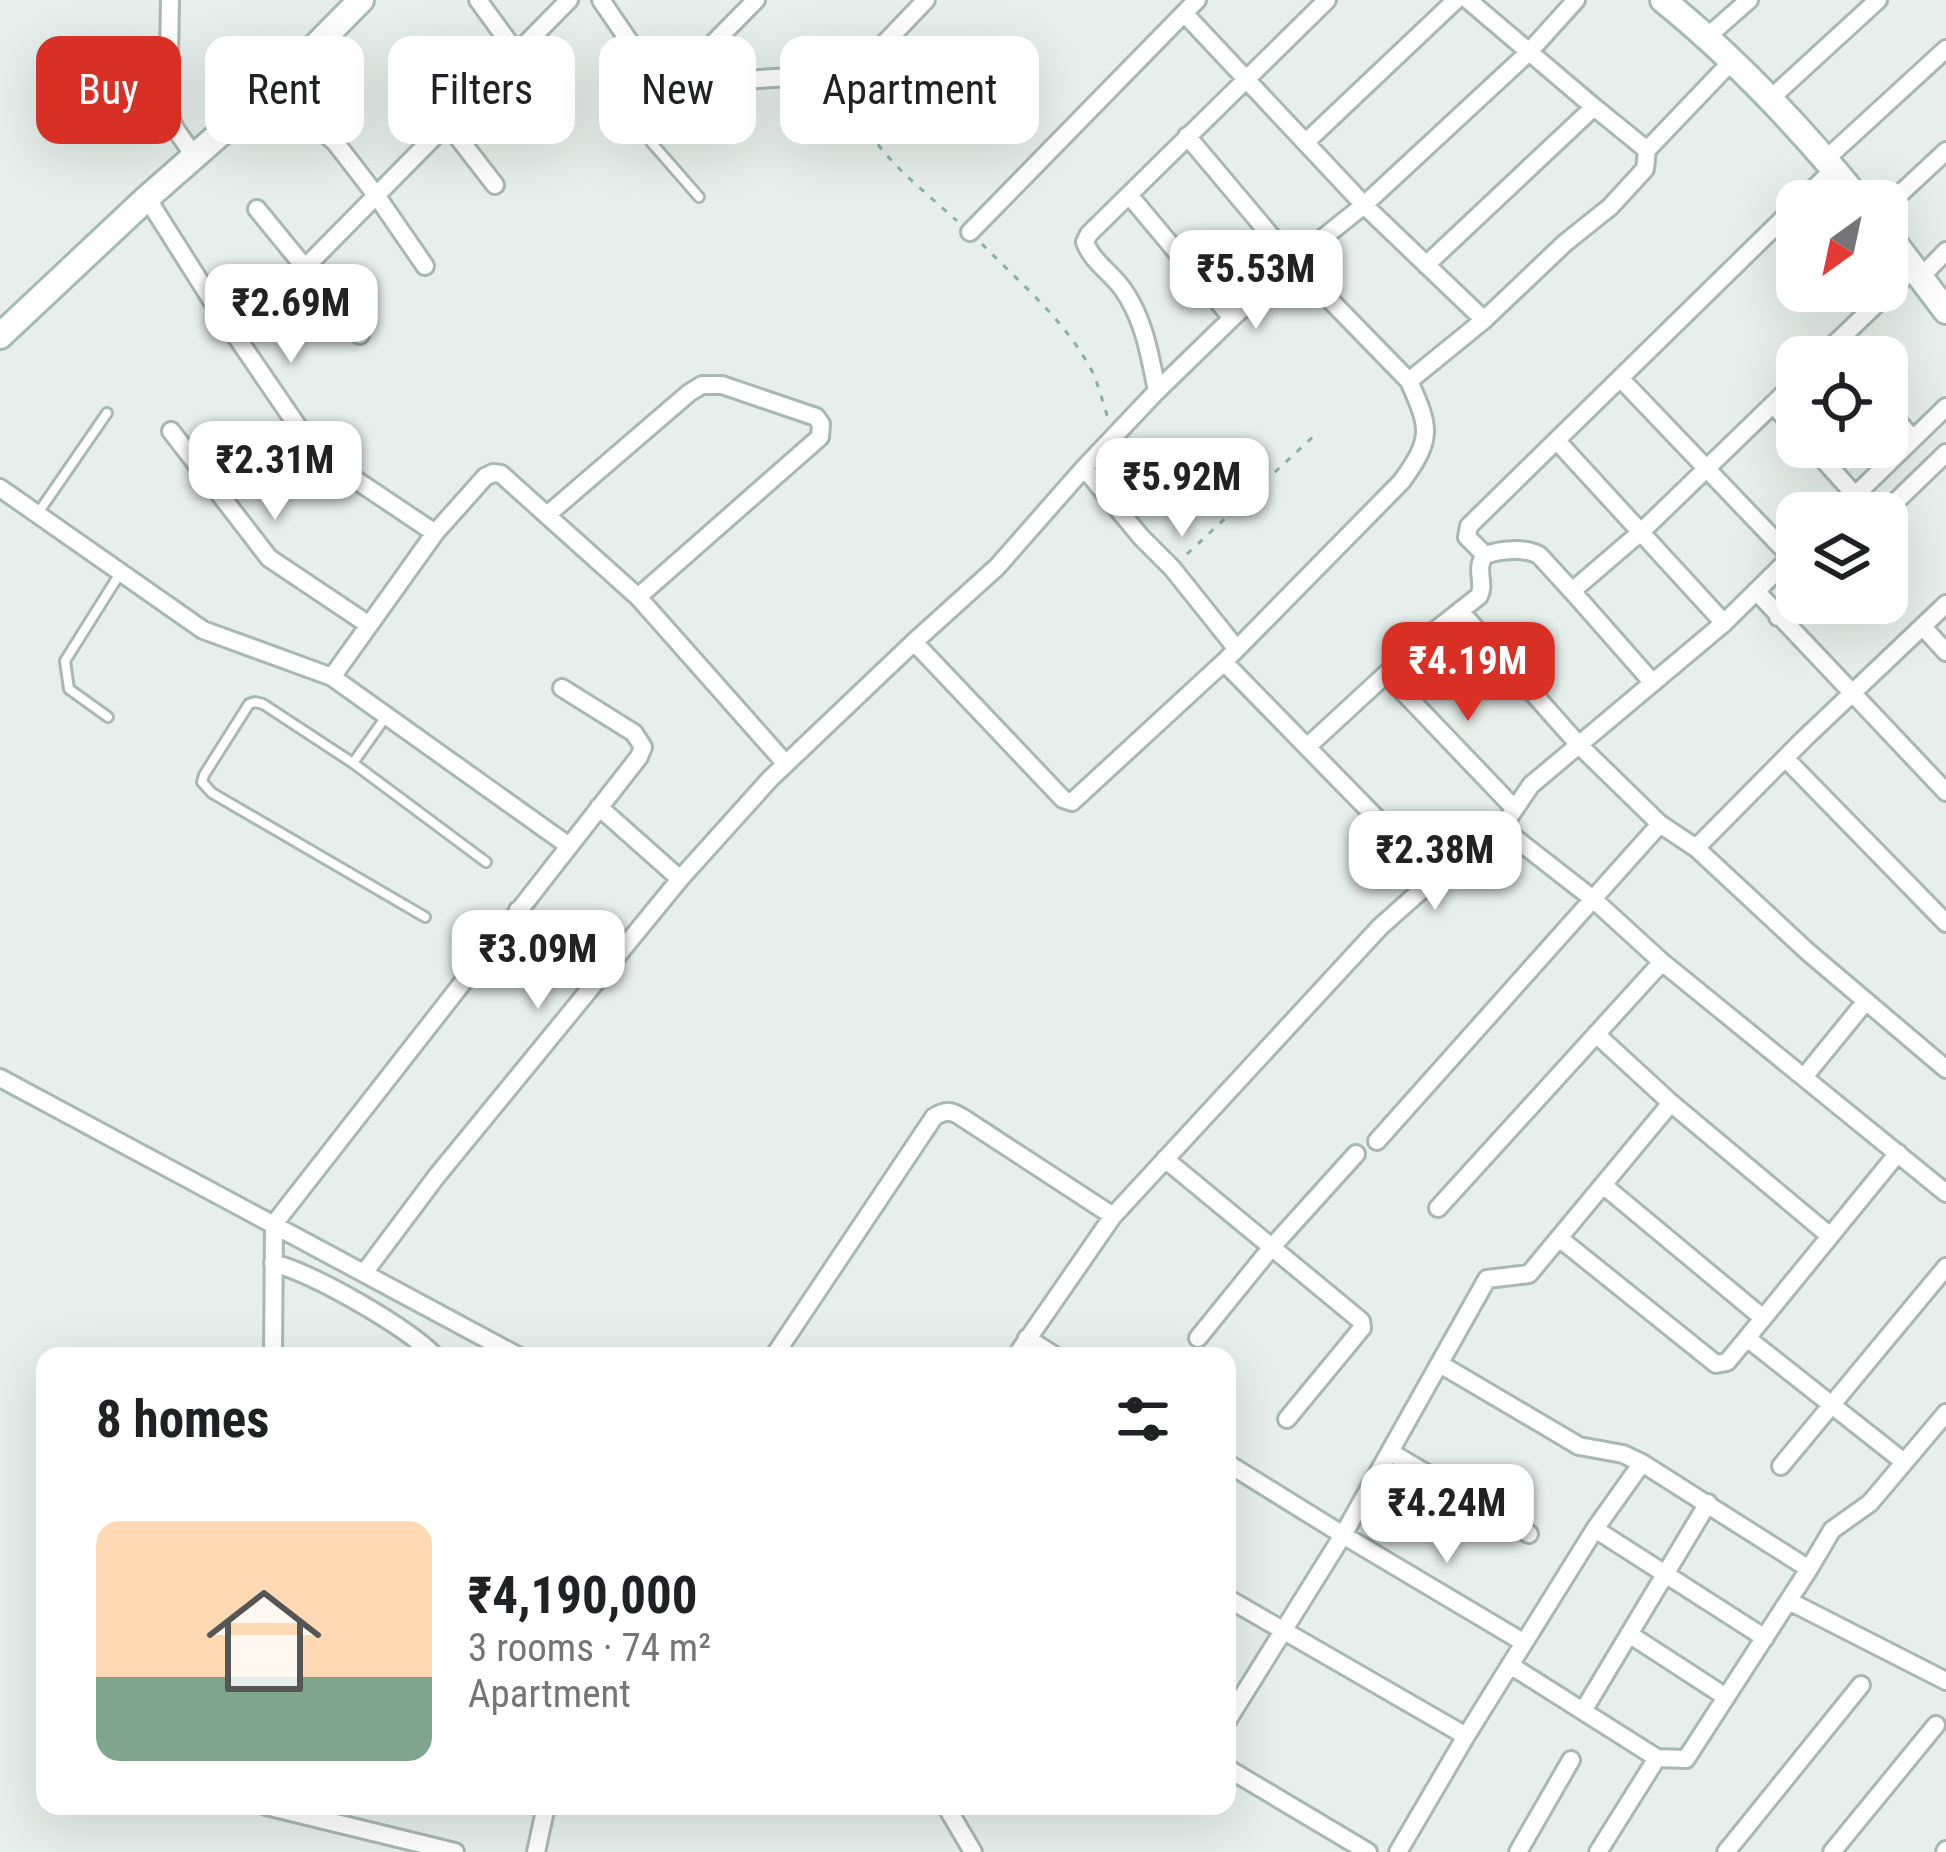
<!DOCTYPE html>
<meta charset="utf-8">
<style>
body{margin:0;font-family:"Roboto Condensed",sans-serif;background:#f6f6f6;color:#202124;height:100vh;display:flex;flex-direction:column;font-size:45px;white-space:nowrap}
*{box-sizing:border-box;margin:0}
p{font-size:39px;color:#757577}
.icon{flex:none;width:66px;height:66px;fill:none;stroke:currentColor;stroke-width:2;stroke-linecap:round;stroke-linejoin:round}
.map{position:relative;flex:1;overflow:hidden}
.details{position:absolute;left:36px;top:1347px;width:1200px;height:468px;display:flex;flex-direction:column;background:#fff;border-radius:24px;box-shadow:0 12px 48px #0002}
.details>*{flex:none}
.banner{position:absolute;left:36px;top:36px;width:1200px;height:108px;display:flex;gap:24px}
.needle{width:78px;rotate:213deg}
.tools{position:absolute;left:1776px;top:180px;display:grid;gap:24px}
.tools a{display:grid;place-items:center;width:132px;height:132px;border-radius:24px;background:#fff;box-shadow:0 12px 48px #0002;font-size:60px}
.price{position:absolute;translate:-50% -102px;padding:0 27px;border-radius:24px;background:#fff;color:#222;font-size:39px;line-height:78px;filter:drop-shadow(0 3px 6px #0008)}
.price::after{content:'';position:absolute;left:50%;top:72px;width:36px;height:27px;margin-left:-18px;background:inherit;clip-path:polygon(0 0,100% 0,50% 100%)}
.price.current{background:#d93025;color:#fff}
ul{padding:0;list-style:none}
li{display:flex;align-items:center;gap:36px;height:300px;padding:0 60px}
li+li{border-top:3px solid #e0e0e0}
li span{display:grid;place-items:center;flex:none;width:336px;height:240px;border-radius:24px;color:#555}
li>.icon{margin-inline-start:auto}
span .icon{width:144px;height:144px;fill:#fffc;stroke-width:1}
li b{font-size:51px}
h2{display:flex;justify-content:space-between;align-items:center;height:144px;padding:0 60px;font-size:51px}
.tag{padding:0 42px;border-radius:24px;background:#fff;box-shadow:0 12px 48px #0002;font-size:42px;line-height:108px}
.tag.current{background:#d93025;color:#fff}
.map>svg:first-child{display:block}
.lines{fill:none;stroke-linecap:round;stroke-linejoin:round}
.lane-casing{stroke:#a8b8b2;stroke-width:14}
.street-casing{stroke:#a8b8b2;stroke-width:22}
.secondary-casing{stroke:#a4bbb3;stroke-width:30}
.path{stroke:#86b3a5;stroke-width:3;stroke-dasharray:6 9;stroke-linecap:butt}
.lane{stroke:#fff;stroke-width:8}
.street{stroke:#fff;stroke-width:16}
.secondary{stroke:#fff;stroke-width:24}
</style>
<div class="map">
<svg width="1946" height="1852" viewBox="0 0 1946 1852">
<rect width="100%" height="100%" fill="#e6efeb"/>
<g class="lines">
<g class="lane-casing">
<path id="lane" d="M667 88 650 136 651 142 699 197
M38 513 107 413
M108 717 69 689 65 661 119 575
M385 718 353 763 486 862
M353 763 263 704 255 702 249 704 204 775 202 782 212 793 425 917"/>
</g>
<g class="street-casing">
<path id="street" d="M170 0 168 110 174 127 195 157
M478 0 564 118
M601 0 655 79 668 85 673 84 756 0
M1468 0 1594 107
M1184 13 1364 205 1484 320 1565 243 1610 207 1645 169 1647 150
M1708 36 1749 0
M399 61 495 185
M690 66 743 80 856 73 926 0
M1771 98 1878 0
M253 105 301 119 323 132 335 142 376 195 425 266
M1187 136 1293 262 1409 381 1484 320
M1306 142 1456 0
M1826 159 1946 49
M1129 195 1232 318
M147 198 216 307 305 437 329 462 435 533
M1801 201 1834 169
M1887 206 1946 151
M257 209 360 335
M970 232 1197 0
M1426 265 1594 107 1647 150 1733 60
M1921 277 1946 251
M280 293 569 0
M1821 357 1914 268
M1620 378 1791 557
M1157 391C1150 356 1144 318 1122 288 1110 272 1091 260 1085 242L1089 234 1327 0
M1773 404 1797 431
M1887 409 1913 439
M171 431 269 558 369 625
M1558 442 1724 623
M1812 447 1855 495
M1084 468 1141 537 1172 568 1236 648
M0 488 203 630 332 677
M1837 513 1946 407
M1884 513 1946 453
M547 515 689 393 702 385H722L816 417 821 424 820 437 638 597
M1485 555 1467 537 1469 526 1797 205
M1756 591 1946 792
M1460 611 1579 745 1660 824
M1778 617 1797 598
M1923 627 1946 652
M914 642 997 567 1084 468 1157 391 1232 318 1293 262 1364 205 1529 52 1576 0
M1224 662 1402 481C1433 438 1430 428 1409 381
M1386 674 1515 809
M1653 683 1572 591 1642 531 1797 381
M1307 747 1422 641 1479 596C1486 583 1474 569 1485 555 1500 550 1524 547 1539 555L1572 591
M1785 758 1946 923
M599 807 680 879
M569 846 332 677 435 533 485 477 493 473 501 474 638 597 786 764
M1696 848 1808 952 1946 1069
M1435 878 1464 867 1491 844 1531 785 1724 623 1797 551
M518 910 596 982
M1662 962 1946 1193
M1596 1034 1671 1103 1830 1236
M1804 1077 1866 1001
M0 1078 518 1356
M1377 1141 1660 824 1696 848 1804 739 1946 604
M1898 1153 1747 1338 1904 1462
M1165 1159 1361 1321 1362 1328 1287 1419
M1603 1185 1763 1318
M1438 1208 1662 962 1593 899 1502 828
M1559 1238 1716 1364 1727 1362 1747 1338
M273 1263C315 1274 405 1326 435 1356
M364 1273 436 1177 680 879 770 779 914 642 1063 799 1072 802 1224 662 1435 878 1380 927 1113 1216 1016 1356
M1027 1338 1055 1356
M1198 1338 1271 1248 1356 1154
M273 1356 274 1224 639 757 643 747 634 733 562 688
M774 1356 934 1117C946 1110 951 1110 963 1118L1113 1216
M1440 1364 1579 1446 1623 1454 1642 1463
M1390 1452 1529 1534
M1227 1463 1343 1535 1227 1721
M1781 1466 1946 1267
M1595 1529 1765 1638
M1227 1598 1466 1736 1398 1852
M1789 1601 1946 1681
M1629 1634 1726 1697
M1523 1642 1343 1535 1487 1279 1529 1274 1671 1103
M1510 1665 1657 1758
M1583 1711 1708 1503
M1466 1736 1595 1529 1642 1463 1809 1569 1832 1530 1870 1503 1946 1413
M1227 1768 1368 1852
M266 1806 455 1852
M946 1806 973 1852
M536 1852 546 1806
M1518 1852 1571 1760
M1598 1852 1657 1758 1686 1759 1809 1569
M1726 1852 1861 1685
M1832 1852 1936 1725
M1945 1852 1946 1850"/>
</g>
<g class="secondary-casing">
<path id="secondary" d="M1663 0C1737 60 1800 127 1860 201
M1887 233 1946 311
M0 336 147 198 286 76 361 0"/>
</g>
<path class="path" d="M852 91C862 145 919 186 957 221
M982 244C1021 284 1067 322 1093 373 1099 387 1103 403 1108 418
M1187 554 1317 433
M905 1806 927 1811"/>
<use href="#lane" class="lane"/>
<use href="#street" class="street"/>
<use href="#secondary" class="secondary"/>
</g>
</svg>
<div class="tools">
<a><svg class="needle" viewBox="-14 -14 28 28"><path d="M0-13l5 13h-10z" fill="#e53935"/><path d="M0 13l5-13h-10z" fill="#757577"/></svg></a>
<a><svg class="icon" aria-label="locate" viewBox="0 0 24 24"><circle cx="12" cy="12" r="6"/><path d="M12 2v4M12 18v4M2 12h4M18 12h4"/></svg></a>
<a><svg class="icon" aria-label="layers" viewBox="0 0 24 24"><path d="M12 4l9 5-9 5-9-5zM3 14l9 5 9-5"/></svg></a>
</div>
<b class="price" style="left:1256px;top:332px">₹5.53M</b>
<b class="price" style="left:291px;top:366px">₹2.69M</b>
<b class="price" style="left:275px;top:523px">₹2.31M</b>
<b class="price" style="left:1182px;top:540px">₹5.92M</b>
<b class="price current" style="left:1468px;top:724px">₹4.19M</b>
<b class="price" style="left:1435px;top:913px">₹2.38M</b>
<b class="price" style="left:538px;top:1012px">₹3.09M</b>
<b class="price" style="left:1447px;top:1566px">₹4.24M</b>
<div class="banner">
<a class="tag current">Buy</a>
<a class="tag">Rent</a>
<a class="tag">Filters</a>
<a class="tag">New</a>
<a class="tag">Apartment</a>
</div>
<section class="details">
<h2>8 homes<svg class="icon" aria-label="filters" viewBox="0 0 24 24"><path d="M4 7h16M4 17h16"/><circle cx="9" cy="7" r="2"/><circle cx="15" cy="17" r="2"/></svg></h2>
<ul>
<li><span style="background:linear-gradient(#ffd9b3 65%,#7fa58c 0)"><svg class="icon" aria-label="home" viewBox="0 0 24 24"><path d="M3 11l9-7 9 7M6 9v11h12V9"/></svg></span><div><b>₹4,190,000</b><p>3 rooms · 74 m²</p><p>Apartment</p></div></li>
</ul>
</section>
</div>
